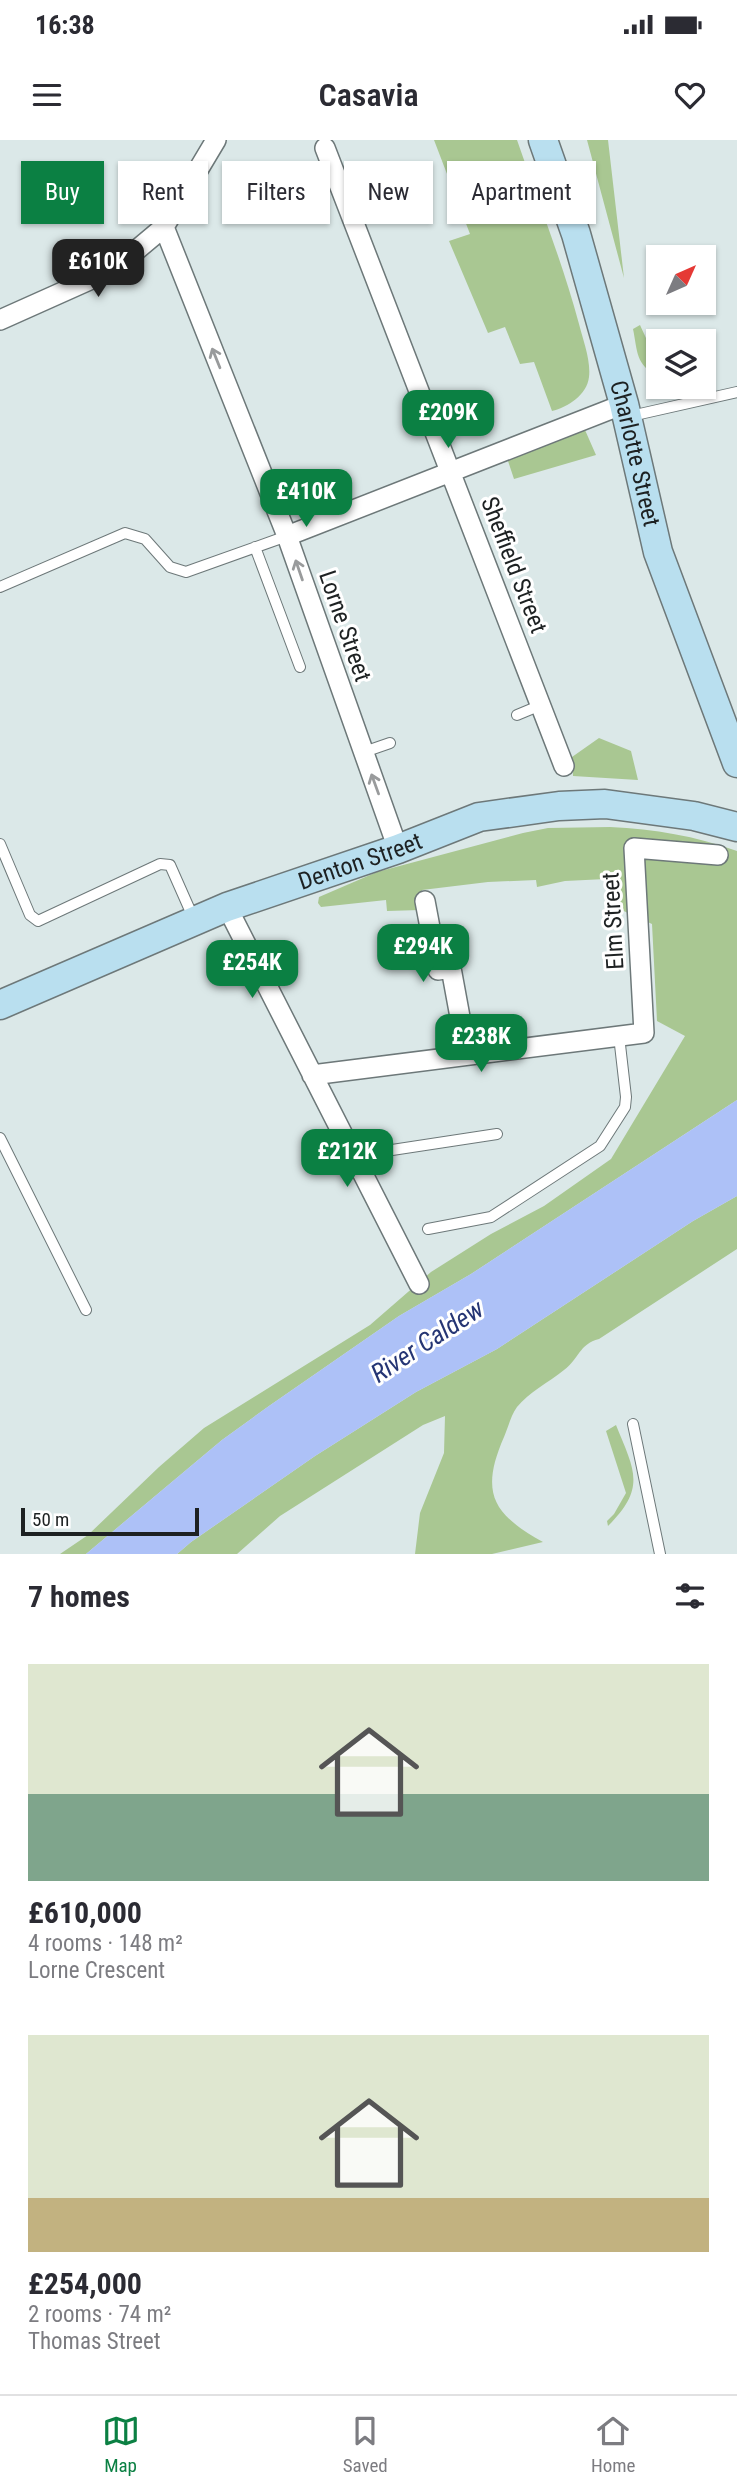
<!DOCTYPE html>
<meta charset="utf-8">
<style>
body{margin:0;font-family:"Roboto Condensed",sans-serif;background:#f7f7f7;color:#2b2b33;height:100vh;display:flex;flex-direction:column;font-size:26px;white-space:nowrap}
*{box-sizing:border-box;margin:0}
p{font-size:23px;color:#7c7c81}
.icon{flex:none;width:38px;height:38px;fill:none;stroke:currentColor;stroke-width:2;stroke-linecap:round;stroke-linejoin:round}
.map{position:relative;height:1414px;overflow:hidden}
.details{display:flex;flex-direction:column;background:#fff;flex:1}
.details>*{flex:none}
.top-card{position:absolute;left:21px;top:21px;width:696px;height:63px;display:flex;gap:14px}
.needle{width:46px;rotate:45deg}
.tools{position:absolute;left:646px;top:105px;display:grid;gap:14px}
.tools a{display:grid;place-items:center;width:70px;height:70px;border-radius:0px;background:#fff;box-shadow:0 2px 5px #0004;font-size:35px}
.scale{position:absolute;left:21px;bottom:18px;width:178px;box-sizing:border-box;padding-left:7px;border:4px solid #1d2122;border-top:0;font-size:19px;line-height:24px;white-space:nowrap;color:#1d2122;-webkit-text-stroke:5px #fff;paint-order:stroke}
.price{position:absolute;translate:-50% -60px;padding:0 16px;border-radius:14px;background:#0b8043;color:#fff;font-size:23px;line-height:46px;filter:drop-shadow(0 2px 4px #0008)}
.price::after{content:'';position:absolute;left:50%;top:42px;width:21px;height:16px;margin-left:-10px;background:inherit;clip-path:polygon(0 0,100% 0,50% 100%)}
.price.current{background:#222;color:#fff}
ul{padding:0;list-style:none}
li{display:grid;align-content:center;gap:14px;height:371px;padding:0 28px}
li span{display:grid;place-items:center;height:217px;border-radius:0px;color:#555}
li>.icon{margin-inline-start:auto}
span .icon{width:126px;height:126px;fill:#fffc;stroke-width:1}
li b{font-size:30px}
h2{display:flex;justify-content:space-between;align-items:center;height:84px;padding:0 28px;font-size:30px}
.chip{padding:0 24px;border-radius:0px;background:#fff;box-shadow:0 2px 5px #0004;font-size:24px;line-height:63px}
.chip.current{background:#0b8043;color:#fff}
.status{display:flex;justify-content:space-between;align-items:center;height:49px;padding:0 35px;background:#fff;direction:ltr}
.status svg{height:19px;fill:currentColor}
header{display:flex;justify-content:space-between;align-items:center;height:91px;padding:0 28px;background:#fff;font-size:32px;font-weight:600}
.tabs{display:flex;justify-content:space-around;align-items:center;height:98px;border-top:2px solid #e1e1e2;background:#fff;font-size:19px;color:#7c7c81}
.tabs a{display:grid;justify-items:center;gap:4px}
.tabs .current{color:#0b8043}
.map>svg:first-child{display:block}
.green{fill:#a9c792}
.water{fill:#adc1f7}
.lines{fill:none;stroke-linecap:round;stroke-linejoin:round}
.lane-casing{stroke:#6d7879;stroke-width:12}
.street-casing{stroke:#6d7879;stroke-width:22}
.secondary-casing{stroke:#6d7879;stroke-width:31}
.lane{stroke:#fff;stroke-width:10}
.street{stroke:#fff;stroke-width:19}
.secondary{stroke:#b9dfef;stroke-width:28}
.oneway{stroke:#999b9c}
.labels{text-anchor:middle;stroke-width:6;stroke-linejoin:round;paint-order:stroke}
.street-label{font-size:24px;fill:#1d2122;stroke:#fff}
.water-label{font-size:26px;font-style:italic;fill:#253574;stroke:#fff}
</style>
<div class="status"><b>16:38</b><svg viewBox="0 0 49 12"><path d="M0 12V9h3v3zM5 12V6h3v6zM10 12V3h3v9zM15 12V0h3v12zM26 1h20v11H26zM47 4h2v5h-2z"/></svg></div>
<header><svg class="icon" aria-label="menu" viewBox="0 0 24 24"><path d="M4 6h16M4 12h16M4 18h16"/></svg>Casavia<svg class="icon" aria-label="heart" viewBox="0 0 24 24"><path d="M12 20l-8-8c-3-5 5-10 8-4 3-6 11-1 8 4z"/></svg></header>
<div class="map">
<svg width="737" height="1414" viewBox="0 0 737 1414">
<rect width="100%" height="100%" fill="#dbe8e8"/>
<path class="green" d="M434 0H517C538 61 562 121 579 184 583 200 591 220 589 237 587 255 568 267 552 271L534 222 520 224 505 187 488 193 449 101 470 94Z
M587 0H608L624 138Z
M640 185 651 209 658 211V237C635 223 638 213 633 189Z
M585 290 596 315 514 339 507 318Z
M599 598 631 611 638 640 573 636 572 617Z
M610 687C655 689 695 696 737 711V960L471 1134 399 1176 269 1266 222 1300 86 1414H60L88 1395 159 1327 204 1288 370 1185 431 1132 491 1094 544 1066 611 1019 685 896 657 881 652 784 615 767 606 739 565 741 537 747 536 740 488 742 422 750 420 770 387 771 386 760 321 767 318 763 319 757 377 732 523 693 548 688Z
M737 1056V1109L599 1199C579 1204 579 1219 564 1230 549 1242 528 1253 517 1267 511 1275 508 1288 504 1297 480 1352 492 1374 543 1402L492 1414H415L420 1373 444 1313 445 1276 423 1285 280 1376 237 1414H177L191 1402 315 1316 416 1252 497 1209 693 1081Z
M616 1285C634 1330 647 1347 608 1386L607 1381 614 1374 626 1353 606 1291Z"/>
<path class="water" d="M737 960V1056L693 1081 497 1209 416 1252 315 1316 191 1402 177 1414H86L222 1300 269 1266 399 1176 471 1134Z"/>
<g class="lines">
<g class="lane-casing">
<path id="lane" d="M631 276 737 252
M255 407 300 527
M0 447 125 393 145 399 170 427 186 432 287 396
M517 575 541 565
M364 612 390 603
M0 704 30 775 38 781 160 724 170 725 193 777
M0 998 86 1170
M357 1023 379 1012 497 994
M428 1089 491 1077 600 1006 625 967 626 957 619 896
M633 1284 660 1414"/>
</g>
<g class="street-casing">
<path id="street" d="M325 8 564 626
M164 87 287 396 398 709
M0 180 114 129 164 87 216 0
M287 396 624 264
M425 761 438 830 451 828 467 915
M227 767 419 1144
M312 935 644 893 634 708 718 715"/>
</g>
<g class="secondary-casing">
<g id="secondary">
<path id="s1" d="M543 0 576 94 624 264 658 412 737 623"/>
<path id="s2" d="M0 865 227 767 398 709 479 677 559 666 605 664 694 676 737 687"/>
</g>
</g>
<use href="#lane" class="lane"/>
<use href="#street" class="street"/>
<use href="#secondary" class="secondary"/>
</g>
<defs><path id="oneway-shaft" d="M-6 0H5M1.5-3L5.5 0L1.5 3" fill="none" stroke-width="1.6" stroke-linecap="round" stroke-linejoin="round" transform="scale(1.75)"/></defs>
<g class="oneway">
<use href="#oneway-shaft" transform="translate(216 218) rotate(-112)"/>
<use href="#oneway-shaft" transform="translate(299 430) rotate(-109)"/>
<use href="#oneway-shaft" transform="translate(375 644) rotate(-110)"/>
</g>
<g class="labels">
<g class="street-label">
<text dy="8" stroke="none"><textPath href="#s1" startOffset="327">Charlotte Street</textPath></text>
<text transform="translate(514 425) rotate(69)" y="8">Sheffield Street</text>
<text transform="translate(345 486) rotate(71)" y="8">Lorne Street</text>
<text dy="8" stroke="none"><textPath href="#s2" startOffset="388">Denton Street</textPath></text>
<text transform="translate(613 781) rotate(-93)" y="8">Elm Street</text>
</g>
<g class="water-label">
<text transform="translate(427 1201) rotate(-33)" y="9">River Caldew</text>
</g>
</g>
</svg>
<div class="tools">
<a><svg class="needle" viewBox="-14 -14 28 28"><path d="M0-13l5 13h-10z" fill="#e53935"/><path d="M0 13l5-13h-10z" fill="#7c7c81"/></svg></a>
<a><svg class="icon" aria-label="layers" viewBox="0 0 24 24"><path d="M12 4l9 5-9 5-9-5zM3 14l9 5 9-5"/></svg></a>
</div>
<div class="scale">50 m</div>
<b class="price current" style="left:98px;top:159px">£610K</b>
<b class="price" style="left:448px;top:310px">£209K</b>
<b class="price" style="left:306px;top:389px">£410K</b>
<b class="price" style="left:423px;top:844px">£294K</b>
<b class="price" style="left:252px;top:860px">£254K</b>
<b class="price" style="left:481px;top:934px">£238K</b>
<b class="price" style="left:347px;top:1049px">£212K</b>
<div class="top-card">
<a class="chip current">Buy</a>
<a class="chip">Rent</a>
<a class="chip">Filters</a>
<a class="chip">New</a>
<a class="chip">Apartment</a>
</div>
</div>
<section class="details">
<h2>7 homes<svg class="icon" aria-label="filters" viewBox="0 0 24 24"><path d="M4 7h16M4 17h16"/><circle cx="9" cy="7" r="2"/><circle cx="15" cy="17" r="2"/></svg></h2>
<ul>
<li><span style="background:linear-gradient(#dfe7d0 60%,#7fa58c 0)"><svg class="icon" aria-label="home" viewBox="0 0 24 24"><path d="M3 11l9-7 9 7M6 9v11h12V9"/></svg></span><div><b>£610,000</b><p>4 rooms · 148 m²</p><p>Lorne Crescent</p></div></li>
<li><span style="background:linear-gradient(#dfe7d0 75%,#c2b280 0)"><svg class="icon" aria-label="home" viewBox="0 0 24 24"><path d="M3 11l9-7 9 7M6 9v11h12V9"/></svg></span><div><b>£254,000</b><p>2 rooms · 74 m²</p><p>Thomas Street</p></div></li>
</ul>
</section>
<nav class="tabs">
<a class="current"><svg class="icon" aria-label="map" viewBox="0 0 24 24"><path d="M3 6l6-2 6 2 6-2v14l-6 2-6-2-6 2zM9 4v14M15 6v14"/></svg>Map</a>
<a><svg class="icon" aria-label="saved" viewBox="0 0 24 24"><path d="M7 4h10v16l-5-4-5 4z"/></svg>Saved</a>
<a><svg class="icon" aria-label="home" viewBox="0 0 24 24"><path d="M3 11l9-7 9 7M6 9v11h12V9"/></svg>Home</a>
</nav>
